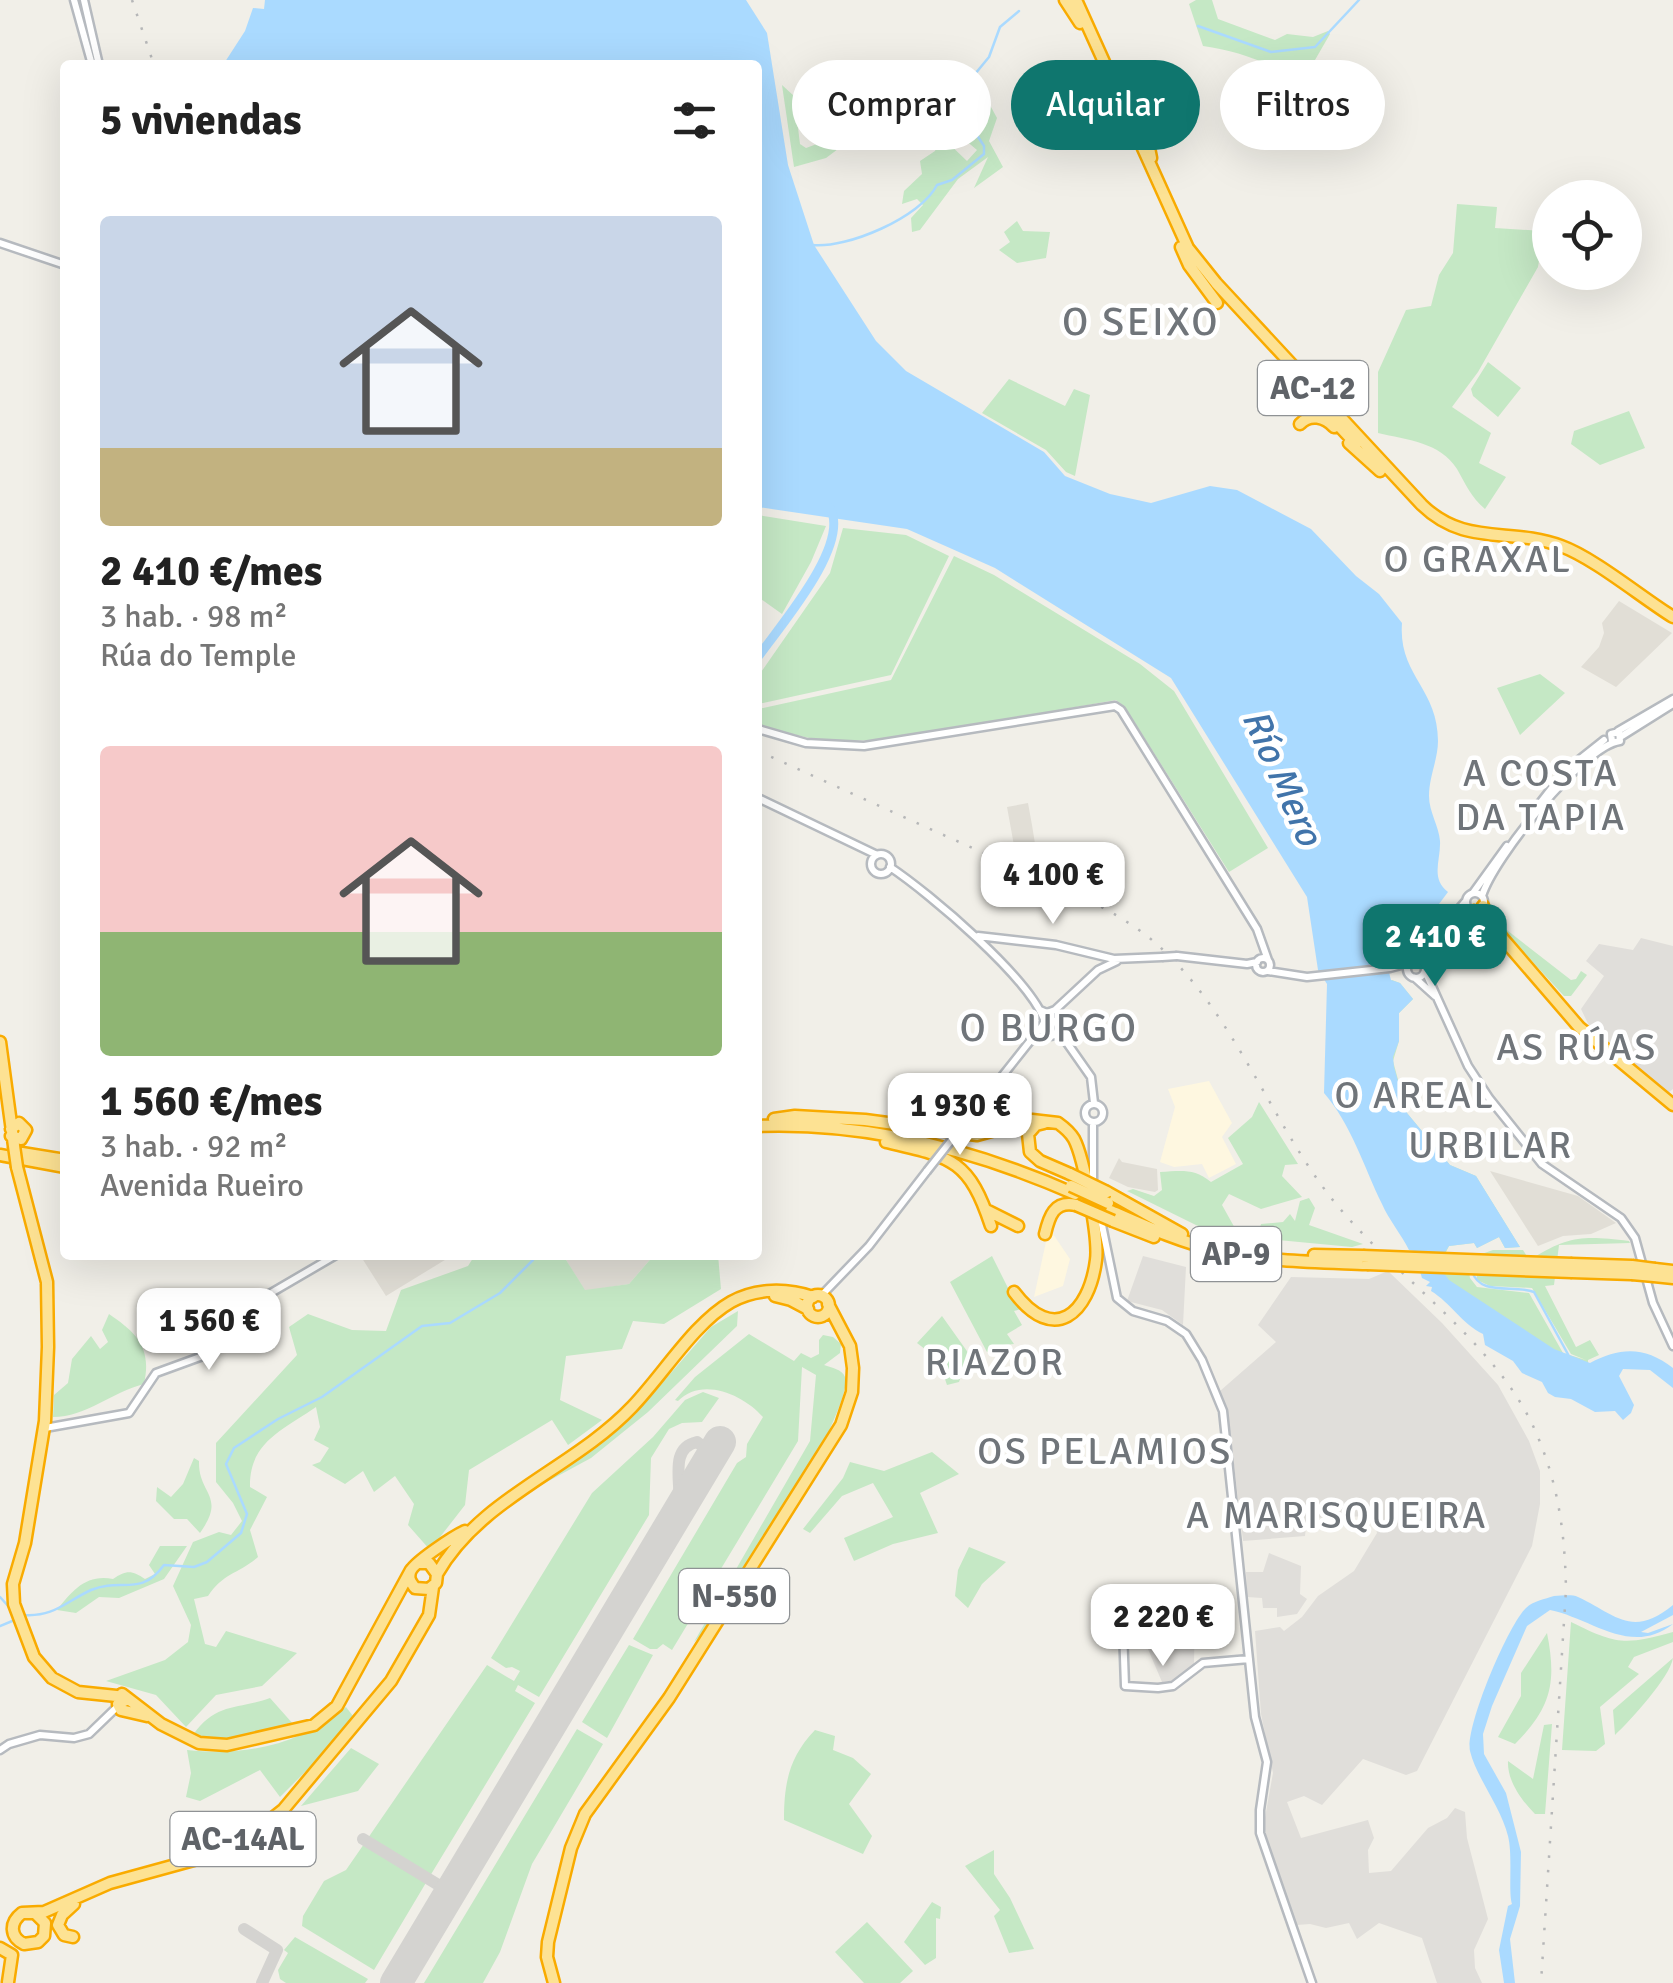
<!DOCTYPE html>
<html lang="es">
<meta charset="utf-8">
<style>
body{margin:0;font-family:Signika,sans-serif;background:#f2f2f2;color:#222;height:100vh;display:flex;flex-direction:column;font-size:38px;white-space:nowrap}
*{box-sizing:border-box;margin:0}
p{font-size:32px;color:#767676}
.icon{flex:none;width:55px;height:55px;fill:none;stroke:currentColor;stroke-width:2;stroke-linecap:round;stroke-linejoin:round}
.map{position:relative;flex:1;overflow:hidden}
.panel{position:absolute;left:60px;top:60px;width:702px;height:1200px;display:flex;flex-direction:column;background:#fff;border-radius:10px;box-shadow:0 10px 40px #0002}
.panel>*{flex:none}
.hud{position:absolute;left:792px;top:60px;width:730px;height:90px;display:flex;gap:20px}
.fabs{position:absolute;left:1532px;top:180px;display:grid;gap:20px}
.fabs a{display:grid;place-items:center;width:110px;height:110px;border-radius:50%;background:#fff;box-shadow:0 10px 40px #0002;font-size:50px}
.price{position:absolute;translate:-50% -85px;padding:0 22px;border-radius:20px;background:#fff;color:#222;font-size:32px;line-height:65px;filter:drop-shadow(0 2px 5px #0008)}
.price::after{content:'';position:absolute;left:50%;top:60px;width:30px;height:22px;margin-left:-15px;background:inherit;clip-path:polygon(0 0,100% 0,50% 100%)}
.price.active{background:#0f766e;color:#fff}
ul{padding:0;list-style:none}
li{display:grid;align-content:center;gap:20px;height:530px;padding:0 40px}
li span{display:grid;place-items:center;height:310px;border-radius:10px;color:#555}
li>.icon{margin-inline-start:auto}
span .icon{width:180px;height:180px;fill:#fffc;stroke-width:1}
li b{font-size:42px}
h2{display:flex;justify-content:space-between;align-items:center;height:120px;padding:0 40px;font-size:42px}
.tag{padding:0 35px;border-radius:45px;background:#fff;box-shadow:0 10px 40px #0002;font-size:35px;line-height:90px}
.tag.active{background:#0f766e;color:#fff}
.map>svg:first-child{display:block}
.commercial{fill:#fef7e0}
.industrial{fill:#e0deda}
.education{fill:#e1ded6}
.green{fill:#c5e8c5}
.water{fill:#aadaff}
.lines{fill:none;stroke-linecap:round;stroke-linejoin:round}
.stream{stroke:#aadaff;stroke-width:2.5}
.river{stroke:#aadaff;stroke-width:9}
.taxiway{stroke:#d4d3d0;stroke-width:12}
.runway{stroke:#d4d3d0;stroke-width:32}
.secondary-casing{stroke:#b6babf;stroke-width:11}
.highway-casing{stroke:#f9ab00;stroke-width:15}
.secondary{stroke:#fff;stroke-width:6}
.highway{stroke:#fde293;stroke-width:10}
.rail{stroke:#b6b7b8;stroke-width:2.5;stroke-dasharray:2.5 12;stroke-linecap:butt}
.secondary-bridge-casing{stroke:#b6babf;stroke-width:11;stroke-linecap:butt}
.highway-bridge-casing{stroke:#f9ab00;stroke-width:15;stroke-linecap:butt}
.secondary-bridge{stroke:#fff;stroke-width:6}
.highway-bridge{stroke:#fde293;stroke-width:10}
.labels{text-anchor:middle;stroke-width:9;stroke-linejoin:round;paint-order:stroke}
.shield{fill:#fff;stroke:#8f9295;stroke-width:2.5}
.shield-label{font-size:32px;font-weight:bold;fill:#5f6368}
.neighbourhood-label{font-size:38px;letter-spacing:2.5px;fill:#70757a;stroke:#fff}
.water-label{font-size:38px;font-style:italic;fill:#4174aa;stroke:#fff}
.quarter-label{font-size:40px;letter-spacing:2.5px;fill:#70757a;stroke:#fff}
</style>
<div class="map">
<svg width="1673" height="1983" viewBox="0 0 1673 1983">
<rect width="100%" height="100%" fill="#f1efe8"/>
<path class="commercial" d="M1209 1081 1232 1123 1222 1137 1236 1164 1209 1178 1202 1164 1174 1167 1160 1162 1175 1107 1168 1089Z
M1049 1228 1070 1259 1063 1286 1034 1297Z"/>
<path class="industrial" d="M1641 938 1673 946V1089L1668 1093 1593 1034 1581 1009 1604 976 1586 961 1599 944 1633 950Z
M1143 1256 1186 1267 1183 1325 1162 1310 1127 1301Z
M1388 1271 1442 1323 1498 1385 1529 1441 1540 1471V1504L1532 1546 1417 1771 1406 1775 1363 1759 1322 1805 1304 1796 1287 1802 1301 1838 1368 1820 1374 1838 1368 1850 1369 1873 1391 1871 1428 1828 1447 1818 1455 1808 1465 1812 1467 1838 1488 1919 1474 1950 1475 1968 1482 1983H1437L1422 1938 1379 1923 1357 1939 1349 1923 1326 1928 1310 1924 1297 1925 1269 1853 1264 1823 1273 1773 1261 1714 1255 1631 1280 1627 1284 1631 1302 1617 1318 1596 1354 1571 1377 1533 1373 1516 1307 1518 1305 1536 1243 1541 1228 1414 1220 1391 1276 1342 1258 1325 1291 1277 1369 1279Z
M1269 1553 1301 1566 1300 1594 1307 1599 1297 1614 1277 1617V1608H1263L1262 1598 1247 1597 1246 1572H1263Z
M1195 1606 1194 1664 1176 1680 1162 1682 1145 1642 1151 1614 1162 1607Z"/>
<path class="education" d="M1619 601 1672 633 1616 687 1581 667 1599 647 1604 633 1602 623Z
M1028 803 1032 825 1038 862 1015 851 1007 807Z
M1119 1158 1122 1162 1157 1169 1158 1190 1155 1192 1128 1187 1109 1178Z
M1490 1171 1578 1196 1616 1223 1591 1234 1563 1236 1538 1246Z
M360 1255H453L386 1296Z
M563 1255H654L629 1284 585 1291Z"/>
<path class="green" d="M1196 0H1212L1218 19 1275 40 1287 34 1313 37 1328 31 1330 34 1315 60 1301 62 1291 73C1260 61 1235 50 1203 46L1189 4Z
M973 74 997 118 989 141 1003 167 974 188 988 157 958 179 920 230 912 232 911 218 923 205 917 199 902 204 904 191 922 174 920 161 935 151 941 136 967 161 977 150 946 124Z
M782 85 794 96 800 144 806 148 841 135 838 149 826 158 794 167Z
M1457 204 1497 207 1495 228 1544 231 1538 267 1478 372 1452 407 1491 433 1479 463 1506 477 1485 509C1471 497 1466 485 1457 469 1440 442 1407 440 1378 433V372L1406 310 1431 306 1439 275 1453 253Z
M1017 221 1023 231 1050 232 1046 258 1017 263 999 250 1010 242 1004 232Z
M1488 362 1521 388 1498 417 1473 396 1471 389Z
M1009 379 1065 406 1074 389 1090 395 1075 476 1066 472 1046 450 982 413Z
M1629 411 1645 448 1600 465 1571 444 1574 431Z
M758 515 826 526 811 562 782 614 758 597Z
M843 528 906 535 949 556 891 675 758 704 759 675 830 573Z
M954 556 994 575 1140 664 1174 691 1268 848 1229 872 1125 707 1116 700 888 740 822 741 758 726V709L891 680Z
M1540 674 1565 693 1520 735 1497 688Z
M1494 920 1571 980 1576 979 1581 971 1587 975 1571 996H1564Z
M1392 980 1400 983 1413 999 1399 1013V1041L1393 1061 1407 1113 1450 1165 1476 1176 1520 1247 1505 1248 1499 1237 1477 1248 1474 1243 1449 1246 1445 1254 1466 1255 1470 1278 1477 1287 1529 1293 1563 1353 1586 1360 1571 1354 1532 1288 1490 1286 1477 1280 1476 1256 1493 1250H1523L1528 1258H1533C1570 1235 1585 1236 1629 1241L1630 1243 1559 1245 1554 1285 1545 1286 1576 1347 1590 1340 1599 1355 1588 1360V1363L1573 1362 1444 1282 1375 998Z
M1259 1102 1298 1164 1285 1165 1282 1176 1302 1197 1261 1209 1229 1194 1222 1205 1241 1239 1206 1230 1127 1191 1133 1189 1154 1196 1162 1190 1160 1172C1181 1171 1194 1168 1211 1182L1243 1164 1228 1138 1252 1117Z
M1309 1198 1315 1208 1309 1225 1363 1244 1352 1247 1257 1238 1261 1224 1283 1222 1290 1214 1295 1221 1300 1201Z
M475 1255H563L585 1290 629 1284 654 1255H718L721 1289 664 1324 633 1321 622 1349 566 1356 560 1400 602 1420 568 1445 552 1420 469 1470 465 1505 430 1550 408 1525 414 1504 395 1476 374 1492 363 1471 345 1484 312 1465 320 1462 329 1448 314 1440 320 1427 316 1407C283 1430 249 1442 250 1487L267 1497 250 1530 258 1557C238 1574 223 1573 208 1596L194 1599 205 1644 216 1647 226 1631 297 1653 262 1686 216 1695 186 1727 156 1695 106 1681 165 1660 188 1642 191 1625 173 1586 193 1542 219 1532 231 1535 242 1521 233 1503 216 1482V1443L297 1355 289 1327 308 1314 352 1330 386 1331 401 1290 468 1266Z
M992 1256 1012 1296 1025 1308 1014 1311 1022 1325 1007 1334 1014 1344 1003 1345 987 1352 950 1282Z
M738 1311 737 1326 648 1412 591 1458 543 1484 636 1413 711 1327Z
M109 1314C137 1333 152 1348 144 1384 112 1392 86 1417 53 1417L54 1395 68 1383 72 1359 91 1336 100 1349 108 1342 102 1330Z
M942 1316 969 1354 959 1382 947 1385 938 1359 917 1343Z
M749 1334 794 1361 801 1353 811 1358 819 1354V1340L823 1335 833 1337 841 1344 840 1353 824 1365C832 1368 842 1369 845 1377 850 1391 824 1439 819 1455L706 1630 694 1642 810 1441 816 1375 802 1367 798 1441 672 1650 663 1644 657 1649H650L633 1639 737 1463 746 1457 747 1444 763 1417C744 1395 702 1376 678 1401L675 1400 695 1377Z
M703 1392 719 1398 702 1422 682 1423 669 1429 651 1458 649 1515 539 1697 518 1685 515 1691 535 1703 430 1876 368 1838 487 1665 514 1681 520 1671 512 1667 506 1668 491 1658 592 1493 653 1437 685 1400Z
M932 1452 959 1474 920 1493 938 1533 893 1544 854 1561 844 1538 893 1517 873 1483 842 1496 810 1533 803 1529 843 1478 850 1462 884 1471Z
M194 1458 199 1461C198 1495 227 1495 200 1533L187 1519H174L156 1501 157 1487 171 1497 183 1484Z
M160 1546H187L164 1579 119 1598 99 1597 76 1613 57 1610C73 1590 86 1574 113 1579 126 1570 132 1570 145 1579L155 1574 149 1565Z
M969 1547 1006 1562 982 1584 968 1608 955 1596 958 1570Z
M1571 1622C1617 1645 1625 1645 1673 1632V1642L1634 1657 1628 1667 1639 1674 1600 1707 1605 1744 1596 1751 1562 1750Z
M1547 1633C1557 1683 1551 1708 1515 1744L1498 1737 1521 1696V1673Z
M629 1645 653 1655 607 1738 582 1722Z
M1673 1658C1670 1677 1631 1720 1615 1735L1613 1710Z
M270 1698 294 1725C264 1736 224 1744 193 1735 216 1702 237 1710 270 1698Z
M346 1707 353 1716 309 1768 280 1797 260 1770 200 1801 186 1797 191 1773 187 1750C248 1756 299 1745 346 1707Z
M1552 1724 1545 1814H1535C1522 1801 1507 1781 1508 1761L1533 1779 1544 1725Z
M577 1729 603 1744 532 1864 500 1952 483 1983H424Z
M815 1730 835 1736 833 1750 853 1758 871 1774 849 1804 872 1836 863 1854 784 1820C784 1783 789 1757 815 1730Z
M351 1748 379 1764 358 1791 301 1806Z
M364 1844 427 1881 374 1970 302 1926 303 1916 324 1881 346 1870Z
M994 1850V1874L1010 1898 1034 1949 1009 1953 994 1916 1000 1910 965 1866Z
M932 1902 941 1907 940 1919 936 1918V1958L925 1965 904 1942Z
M867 1922 913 1971 900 1983H864L835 1952Z
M295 1937 368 1979 365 1983H286L280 1979 278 1970 288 1953 284 1950Z"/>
<path class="water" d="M265 0H746L767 33 788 165 814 245 876 341 906 371 1044 452 1065 476 1110 494 1151 503 1210 486 1237 490 1311 529 1356 576 1379 594 1402 623C1398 675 1438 688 1438 741 1438 759 1429 777 1429 796 1429 812 1439 826 1440 841 1441 860 1430 878 1448 892L1424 924 1411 949 1386 961 1391 980 1400 983 1413 999 1399 1013V1041L1393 1057 1394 1067 1407 1113 1450 1165 1476 1176 1520 1247 1505 1248 1499 1237 1477 1248 1474 1243 1449 1246 1445 1252 1443 1272 1449 1280 1554 1349 1590 1363C1620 1347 1645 1346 1673 1368V1388L1650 1370 1623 1369 1619 1376 1634 1405 1631 1413 1623 1420 1615 1411 1595 1412 1571 1399 1555 1397 1548 1393 1542 1382 1522 1373 1513 1361 1485 1345 1483 1334C1462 1324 1451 1303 1431 1291L1432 1287 1426 1286 1430 1282 1422 1278 1414 1251 1409 1250C1401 1234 1389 1220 1382 1204 1364 1167 1351 1124 1324 1093L1327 984 1318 970 1307 897 1171 678 995 568 907 529 758 507V65H223L245 31 253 8 264 9Z
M1554 1596C1562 1596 1571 1594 1578 1597 1615 1614 1632 1639 1673 1605V1615L1641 1632 1648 1633 1673 1624C1631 1657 1591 1618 1550 1610L1527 1626 1492 1706 1483 1734 1484 1754 1506 1793 1521 1852 1520 1906 1510 1939 1515 1983H1504L1499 1950 1508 1906 1512 1904C1508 1892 1513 1856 1508 1836 1501 1807 1476 1777 1470 1751 1465 1727 1508 1625 1526 1608 1533 1601 1545 1599 1554 1596Z"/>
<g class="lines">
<path class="stream" d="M1198 26 1271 52 1315 47 1359 0
M812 245C847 249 921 217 937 185L952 180 984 154V146L973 129 969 94 975 74 989 57 1000 27 1019 11
M1472 1271C1480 1297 1513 1284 1534 1292L1570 1358
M0 1597 9 1607
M24 1615C54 1617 65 1602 91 1590 121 1577 140 1598 164 1565L194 1567 207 1562 241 1533 247 1514 226 1464 234 1448 278 1419 322 1397 422 1326 450 1323 500 1293 533 1260V1255
M0 1626 17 1619"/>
<path class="river" d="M758 657C779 627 851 545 830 508"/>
<path class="taxiway" d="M677 1514C686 1491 665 1449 697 1442L713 1454
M363 1839 450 1892
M244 1929 277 1950 262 1983"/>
<path class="runway" d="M396 1983 720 1442"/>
<g class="secondary-casing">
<path id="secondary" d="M74 0 92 65
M84 0 99 65
M0 243 65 265
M758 729 806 743 864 746 1115 706 1121 710 1257 929 1268 960
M1618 731 1673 699
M1622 736 1673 704
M758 798 877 855
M1530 816 1565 771 1604 740
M871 864a10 10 0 1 1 20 0a10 10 0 1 1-20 0Z
M890 867C929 893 1031 979 1045 1022
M1466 902a9 9 0 1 1 18 0a9 9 0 1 1-18 0Z
M1473 893 1507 846
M1482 896C1493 859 1583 746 1620 741L1619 732 1611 734 1612 741
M1452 922 1470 910
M978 936 1056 945 1114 959 1162 957
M1177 956 1247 964 1257 962
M1256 965a7 7 0 1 1 14 0a7 7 0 1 1-14 0Z
M1415 959 1465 902
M1407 969a9 9 0 1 1 18 0a9 9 0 1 1-18 0Z
M1425 965 1431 947
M1268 971 1307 977 1390 968 1408 963
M1425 971 1468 1066 1489 1098 1542 1164 1621 1218 1635 1238 1653 1303 1673 1346
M1415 978 1435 996
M1040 1010 1047 1013 1055 1010 1098 970 1117 961
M1042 1028a8 8 0 1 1 16 0a8 8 0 1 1-16 0Z
M1058 1030 1091 1077 1094 1103
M1085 1113a9 9 0 1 1 18 0a9 9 0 1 1-18 0Z
M1093 1122V1184
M965 1123 1042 1026
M1096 1196 1117 1298 1133 1311 1167 1321 1186 1334 1202 1360 1223 1411 1255 1717 1267 1762 1260 1810V1833L1312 1983
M821 1296 869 1246 927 1171
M45 1428 129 1413 156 1373 211 1353 214 1331 223 1321 336 1255
M1122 1600 1125 1686 1158 1688 1173 1686 1203 1663 1249 1659
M0 1750 9 1744 40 1735 74 1738 89 1734 118 1706"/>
</g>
<g class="highway-casing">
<path id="highway" d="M1065 0 1080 23
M1076 0 1188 248 1216 283 1422 505C1465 547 1510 527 1561 546 1594 558 1641 597 1673 617
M1147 138 1151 158
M1181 247 1189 265 1217 303
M1303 387 1356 444
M1300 424C1310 413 1325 417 1334 427
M1349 443 1380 471
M1483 906 1488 922
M1474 911 1498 933 1579 1027 1673 1105
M0 1042 14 1146
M774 1119 795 1116 865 1120 977 1135 1032 1120 1058 1123C1065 1128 1070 1132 1074 1139 1084 1158 1099 1239 1096 1260 1089 1314 1054 1345 1014 1292
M1044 1123 1036 1125 1028 1134 1030 1152 1040 1161 1070 1174
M758 1126C867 1122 975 1150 1075 1194
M11 1129 19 1123 26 1130 21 1139 11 1136
M886 1142C951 1157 969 1159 991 1226
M22 1153 65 1160
M0 1155 65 1167
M17 1167 47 1282 48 1347 45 1421 25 1543 13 1584 14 1604 34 1657 52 1678 78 1692 126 1697
M1107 1192 1182 1234
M986 1210 1018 1226
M1111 1211C1147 1227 1182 1243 1220 1251 1268 1262 1318 1262 1367 1264
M1113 1221 1154 1237
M1045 1234C1049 1217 1054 1200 1076 1205
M1314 1255 1363 1256
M1572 1264 1632 1266
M1655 1269 1673 1271
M1572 1272 1632 1274
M1654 1276 1673 1278
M807 1306a11 11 0 1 1 22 0a11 11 0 1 1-22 0Z
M775 1296 791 1300 808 1309
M420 1563H429L437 1574 436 1583 429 1589 415 1588C411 1582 408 1580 410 1572 413 1563 454 1536 465 1531
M437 1574C481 1497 573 1469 632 1407 663 1375 694 1323 731 1302 756 1288 787 1288 813 1297
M122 1694 161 1724 199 1743 227 1745 314 1725 337 1706 411 1570
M128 1699 118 1704 121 1710 147 1716
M35 1913 45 1923 44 1936 38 1942 24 1944C10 1937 9 1923 22 1913L44 1912 110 1883 212 1855 255 1832 283 1810 391 1681 429 1615 433 1587
M73 1937 64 1935 58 1925 62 1915 74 1904
M0 1948 12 1955 8 1982
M554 1983 547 1957 548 1942 571 1848 585 1814 669 1698 841 1425 852 1392 853 1368 850 1346 828 1304"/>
</g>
<use href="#secondary" class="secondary"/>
<use href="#highway" class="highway"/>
<path class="rail" d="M132 0 154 65
M758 751C838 787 919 824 999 860 1049 883 1103 902 1147 936 1224 997 1264 1105 1320 1183 1379 1267 1491 1334 1534 1428 1558 1481 1565 1532 1566 1590L1541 1983"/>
<g class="secondary-bridge-casing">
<path id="secondary-bridge" d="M1162 957 1177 956
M927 1171 965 1123"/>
</g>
<g class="highway-bridge-casing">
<path id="highway-bridge" d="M14 1146 17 1167
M1070 1174 1107 1192
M1071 1186 1108 1203
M1076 1205 1113 1221
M1363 1256 1572 1264
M1367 1264 1572 1272
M1632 1266 1655 1269
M1632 1274 1654 1276"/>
</g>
<use href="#secondary-bridge" class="secondary-bridge"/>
<use href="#highway-bridge" class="highway-bridge"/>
</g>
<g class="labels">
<g class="shield">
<rect x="1258" y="361" width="110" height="54" rx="8"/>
<rect x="1191" y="1227" width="90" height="54" rx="8"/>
<rect x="679" y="1569" width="110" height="54" rx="8"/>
<rect x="170.5" y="1812" width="145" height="54" rx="8"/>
</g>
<g class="shield-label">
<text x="1313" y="399">AC-12</text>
<text x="1236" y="1265">AP-9</text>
<text x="734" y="1607">N-550</text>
<text x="243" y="1850">AC-14AL</text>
</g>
<g class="neighbourhood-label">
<text x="1478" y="572">O GRAXAL</text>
<text x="1541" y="786">A COSTA<tspan x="1541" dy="44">DA TAPIA</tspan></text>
<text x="1577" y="1060">AS RÚAS</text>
<text x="1415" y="1108">O AREAL</text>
<text x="1491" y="1158">URBILAR</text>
<text x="995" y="1375">RIAZOR</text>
<text x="1105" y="1464">OS PELAMIOS</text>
<text x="1337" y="1528">A MARISQUEIRA</text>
</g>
<g class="water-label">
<text transform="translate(1283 777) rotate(66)" y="13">Río Mero</text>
</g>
<g class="quarter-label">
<text x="1141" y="335">O SEIXO</text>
<text x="1049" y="1041">O BURGO</text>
</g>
</g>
</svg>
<div class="fabs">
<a><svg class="icon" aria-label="locate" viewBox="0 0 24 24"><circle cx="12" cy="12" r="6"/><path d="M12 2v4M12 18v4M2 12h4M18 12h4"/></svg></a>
</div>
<b class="price" style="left:1053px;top:927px">4 100 €</b>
<b class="price active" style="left:1435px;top:989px">2 410 €</b>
<b class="price" style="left:960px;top:1158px">1 930 €</b>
<b class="price" style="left:209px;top:1373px">1 560 €</b>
<b class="price" style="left:1163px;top:1669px">2 220 €</b>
<div class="hud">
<a class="tag">Comprar</a>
<a class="tag active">Alquilar</a>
<a class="tag">Filtros</a>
</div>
<section class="panel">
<h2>5 viviendas<svg class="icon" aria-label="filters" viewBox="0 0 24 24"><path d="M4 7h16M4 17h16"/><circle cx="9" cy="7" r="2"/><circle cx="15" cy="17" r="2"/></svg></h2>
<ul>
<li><span style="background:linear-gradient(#c9d6e8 75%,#c2b280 0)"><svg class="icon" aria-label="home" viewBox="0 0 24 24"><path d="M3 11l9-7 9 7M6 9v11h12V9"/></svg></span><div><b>2 410 €/mes</b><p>3 hab. · 98 m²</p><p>Rúa do Temple</p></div></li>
<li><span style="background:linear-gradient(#f6c9c9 60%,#8fb573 0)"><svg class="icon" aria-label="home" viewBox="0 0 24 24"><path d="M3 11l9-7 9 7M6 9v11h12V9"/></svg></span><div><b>1 560 €/mes</b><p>3 hab. · 92 m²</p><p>Avenida Rueiro</p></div></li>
</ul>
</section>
</div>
